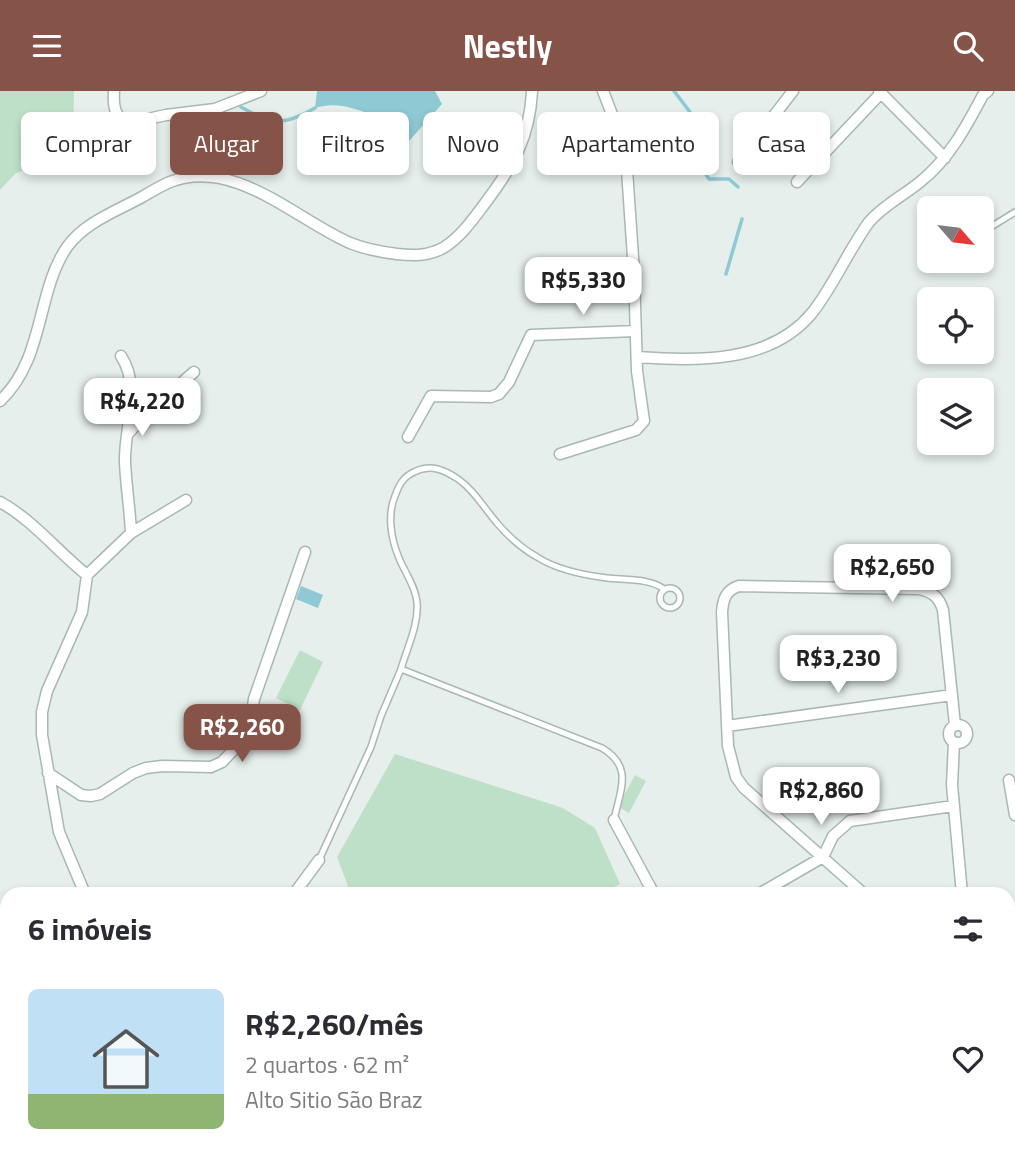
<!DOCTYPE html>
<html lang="pt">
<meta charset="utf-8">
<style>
body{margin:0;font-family:"Titillium Web",sans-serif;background:#f2f2f3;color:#2b2b33;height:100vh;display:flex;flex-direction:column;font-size:26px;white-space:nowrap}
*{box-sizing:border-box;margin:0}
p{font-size:23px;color:#7c7c81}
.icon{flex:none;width:38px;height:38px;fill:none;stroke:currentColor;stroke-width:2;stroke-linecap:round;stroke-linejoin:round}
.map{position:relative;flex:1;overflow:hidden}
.sheet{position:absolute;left:0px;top:796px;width:1015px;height:275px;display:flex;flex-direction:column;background:#fff;border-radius:21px 21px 0 0;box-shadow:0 4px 10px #0003}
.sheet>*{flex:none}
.top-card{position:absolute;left:21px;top:21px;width:973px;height:63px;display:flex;gap:14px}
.needle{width:46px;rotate:118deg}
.tools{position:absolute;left:917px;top:105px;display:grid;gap:14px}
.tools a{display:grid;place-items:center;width:77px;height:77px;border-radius:10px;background:#fff;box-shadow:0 4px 10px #0003;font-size:35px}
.price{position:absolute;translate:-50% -60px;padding:0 16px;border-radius:14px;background:#fff;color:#222;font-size:23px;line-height:46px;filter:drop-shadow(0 2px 4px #0008)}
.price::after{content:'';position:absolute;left:50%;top:42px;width:21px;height:16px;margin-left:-10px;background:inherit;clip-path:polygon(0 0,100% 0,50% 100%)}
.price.current{background:#855347;color:#fff}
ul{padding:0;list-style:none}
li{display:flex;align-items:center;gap:21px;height:175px;padding:0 28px}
li span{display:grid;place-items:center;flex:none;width:196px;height:140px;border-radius:10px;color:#555}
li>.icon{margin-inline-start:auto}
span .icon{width:84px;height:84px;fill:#fffc;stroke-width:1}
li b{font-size:30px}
h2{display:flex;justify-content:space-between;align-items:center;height:84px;padding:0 28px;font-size:30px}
.pill{padding:0 24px;border-radius:10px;background:#fff;box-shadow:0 4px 10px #0003;font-size:24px;line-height:63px}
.pill.current{background:#855347;color:#fff}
header{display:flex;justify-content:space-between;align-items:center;height:91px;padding:0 28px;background:#855347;color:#fff;font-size:32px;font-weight:700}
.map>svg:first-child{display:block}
.built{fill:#d4dfda}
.green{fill:#bfe0c8}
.water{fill:#8ec9d4}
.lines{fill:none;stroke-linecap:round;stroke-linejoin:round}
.stream{stroke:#8ec9d4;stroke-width:3.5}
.lane-casing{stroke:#a8b8b2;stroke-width:8}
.street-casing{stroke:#a8b8b2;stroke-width:13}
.secondary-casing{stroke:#a4bbb3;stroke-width:18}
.lane{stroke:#fff;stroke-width:5}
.street{stroke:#fff;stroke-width:10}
.secondary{stroke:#fff;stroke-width:16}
</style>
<header><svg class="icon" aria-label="menu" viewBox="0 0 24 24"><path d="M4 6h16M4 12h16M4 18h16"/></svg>Nestly<svg class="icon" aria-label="search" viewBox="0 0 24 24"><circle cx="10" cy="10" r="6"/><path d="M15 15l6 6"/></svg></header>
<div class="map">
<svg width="1015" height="1070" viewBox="0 0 1015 1070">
<rect width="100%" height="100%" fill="#e6efeb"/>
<path class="built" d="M7 1031V1064H14V1070H0V1032Z"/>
<path class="green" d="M0 0H74L73 62 16 82 0 99Z
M300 559 323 571 300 619 276 607Z
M395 663 563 717 595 737 620 793 599 803H351L337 766Z
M635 684 646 690 629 722 618 716Z
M620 1064H754L752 1070H613Z"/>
<path class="water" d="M317 0H435L442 13 409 50 394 58 377 26C357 18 337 10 315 17Z
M301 495 323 504 318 517 296 508Z"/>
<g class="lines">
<path class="stream" d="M674 0 690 21C687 48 692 65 709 88H729L738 96
M241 16C272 34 284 35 315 17
M726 183 742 128
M1008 872 1015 870
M717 1070 719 1064"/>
<g class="lane-casing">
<path id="lane" d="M986 139 1015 121
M660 507a10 10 0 1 1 20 0a10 10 0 1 1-20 0Z
M401 578C407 557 419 533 417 511 415 494 405 482 399 467 391 448 387 424 395 405 399 394 403 386 414 381 430 373 443 378 458 388 474 399 484 417 497 432 508 445 521 457 537 466 557 479 583 484 607 487 625 489 649 487 664 498
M319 769 371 656 381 625 401 578 602 657C634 676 620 699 614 729"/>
</g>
<g class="street-casing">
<path id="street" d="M114 0C113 14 114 27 129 32L166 24 215 18 261 0
M879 0 945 67
M738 71 793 0
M797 91 881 2
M121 265C142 297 124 336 125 371 126 395 130 418 131 442
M637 266C696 270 770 273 812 222 834 194 848 160 869 131 884 114 903 105 920 91 949 68 966 36 983 4L988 0
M0 310C45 268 36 201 67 156 85 131 117 120 142 106 151 101 160 95 170 91 234 66 295 128 350 152 365 158 381 161 397 163 413 165 428 165 443 157 461 146 474 127 486 111 513 75 530 46 532 0
M127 344 144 325 194 281
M408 346 431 305 491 306 499 303 509 291 531 244 636 240
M560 363 636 339 644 330 637 280 634 181 627 79 615 31 603 0
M0 411C33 429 58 461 87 484
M87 484 131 442 186 409
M949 643a9 9 0 1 1 18 0a9 9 0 1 1-18 0Z
M727 635 952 604
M954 651 952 694 962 803
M48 682 81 704 91 705 100 703 133 682 146 677 162 675 211 676 222 671 241 651 250 637 254 608 305 461
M1009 689 1015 724
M614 729 654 803
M823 766 833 745 850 730 953 715
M85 803 59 741 42 644V621L47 600 82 521 87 484
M294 803 319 769
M759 803 823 766
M864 803 744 697 736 686 728 655 722 521C723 508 726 499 739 495L919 498C933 501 939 506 943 519L955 634
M0 893 7 889
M1008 945 1015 961
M614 1064 617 1070
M35 1070 38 1064
M150 1070 153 1064
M632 1070 637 1064"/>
</g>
<g class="secondary-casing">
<path id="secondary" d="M1008 888 1015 885
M823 1070 826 1064"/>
</g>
<use href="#lane" class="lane"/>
<use href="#street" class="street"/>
<use href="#secondary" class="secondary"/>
</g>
</svg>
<div class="tools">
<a><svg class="needle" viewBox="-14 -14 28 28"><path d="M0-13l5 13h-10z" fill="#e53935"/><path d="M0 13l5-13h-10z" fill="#7c7c81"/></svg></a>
<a><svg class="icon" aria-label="locate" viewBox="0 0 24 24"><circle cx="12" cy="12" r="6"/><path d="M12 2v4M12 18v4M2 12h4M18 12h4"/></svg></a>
<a><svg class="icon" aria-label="layers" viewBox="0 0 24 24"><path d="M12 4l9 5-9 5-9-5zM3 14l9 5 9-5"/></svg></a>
</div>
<b class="price" style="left:583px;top:226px">R$5,330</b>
<b class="price" style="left:142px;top:347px">R$4,220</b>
<b class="price" style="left:892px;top:513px">R$2,650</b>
<b class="price" style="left:838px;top:604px">R$3,230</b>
<b class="price current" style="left:242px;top:673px">R$2,260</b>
<b class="price" style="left:821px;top:736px">R$2,860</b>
<div class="top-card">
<a class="pill">Comprar</a>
<a class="pill current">Alugar</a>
<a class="pill">Filtros</a>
<a class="pill">Novo</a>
<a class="pill">Apartamento</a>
<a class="pill">Casa</a>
</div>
<section class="sheet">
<h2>6 imóveis<svg class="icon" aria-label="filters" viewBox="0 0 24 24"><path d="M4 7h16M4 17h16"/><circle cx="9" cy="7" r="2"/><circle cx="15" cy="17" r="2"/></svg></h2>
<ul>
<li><span style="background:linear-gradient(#bfe0f5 75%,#8fb573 0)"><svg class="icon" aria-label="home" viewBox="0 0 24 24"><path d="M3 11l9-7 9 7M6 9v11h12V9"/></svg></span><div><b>R$2,260/mês</b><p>2 quartos · 62 m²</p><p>Alto Sitio São Braz</p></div><svg class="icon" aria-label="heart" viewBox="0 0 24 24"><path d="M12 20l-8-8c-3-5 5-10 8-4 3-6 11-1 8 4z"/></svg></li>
</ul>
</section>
</div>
